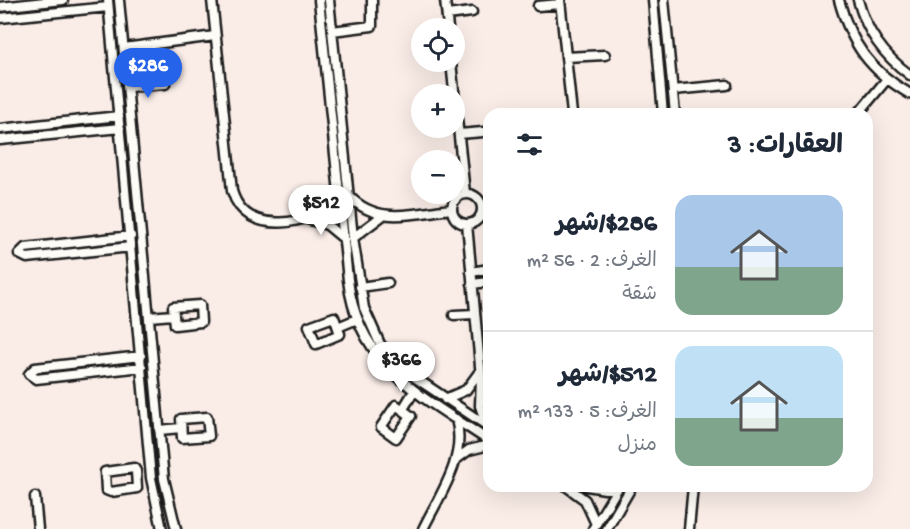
<!DOCTYPE html>
<html lang="ar">
<meta charset="utf-8">
<style>
body{margin:0;font-family:"Gochi Hand","Playpen Sans Arabic",sans-serif;background:#f6f6f7;color:#1f2937;direction:rtl;height:100vh;display:flex;flex-direction:column;font-size:22px;white-space:nowrap}
*{box-sizing:border-box;margin:0}
p{font-size:20px;color:#747a83}
.icon{flex:none;width:33px;height:33px;fill:none;stroke:currentColor;stroke-width:2;stroke-linecap:round;stroke-linejoin:round}
.map{position:relative;flex:1;overflow:hidden;direction:ltr}
.side{position:absolute;left:483px;top:108px;width:390px;height:384px;display:flex;flex-direction:column;background:#fff;border-radius:18px;box-shadow:0 6px 24px #0002;direction:rtl}
.side>*{flex:none}
.tools{position:absolute;left:411px;top:18px;display:grid;gap:12px}
.tools a{display:grid;place-items:center;width:54px;height:54px;border-radius:50%;background:#fff;box-shadow:0 6px 24px #0002;font-size:30px}
.price{position:absolute;translate:-50% -51px;padding:0 14px;border-radius:21px;background:#fff;color:#222;font-size:20px;line-height:39px;filter:drop-shadow(0 2px 3px #0008)}
.price::after{content:'';position:absolute;left:50%;top:36px;width:18px;height:14px;margin-left:-9px;background:inherit;clip-path:polygon(0 0,100% 0,50% 100%)}
.price.active{background:#2563eb;color:#fff}
ul{padding:0;list-style:none}
li{display:flex;align-items:center;gap:18px;height:150px;padding:0 30px}
li+li{border-top:2px solid #e0e1e3}
li span{display:grid;place-items:center;flex:none;width:168px;height:120px;border-radius:18px;color:#555}
li>.icon{margin-inline-start:auto}
span .icon{width:72px;height:72px;fill:#fffc;stroke-width:1}
li b{font-size:26px}
h2{display:flex;justify-content:space-between;align-items:center;height:72px;padding:0 30px;font-size:26px}
.map>svg:first-child{display:block}
.lines{fill:none;stroke-linecap:round;stroke-linejoin:round}
.minor-casing{stroke:#1c1c1c;stroke-width:13}
.minor{stroke:#fdfcf7;stroke-width:8}
</style>
<div class="map">
<svg width="910" height="529" viewBox="0 0 910 529">
<rect width="100%" height="100%" fill="#faede8"/>
<filter id="ink" filterUnits="userSpaceOnUse"><feTurbulence type="fractalNoise" baseFrequency=".0167" numOctaves="2"/><feDisplacementMap in="SourceGraphic" scale="12" xChannelSelector="R" yChannelSelector="G"/><feConvolveMatrix kernelMatrix="1 2 1 2 8 2 1 2 1" color-interpolation-filters="sRGB"/></filter>
<g filter="url(#ink)">
<g class="lines">
<g class="minor-casing">
<path id="minor" d="M108 0 151 478 162 529
M119 0 164 479 176 529
M212 0 232 191C246 239 311 224 340 200
M319 0 348 280C358 367 424 397 489 441
M329 0 353 238 364 308 380 344 402 369 489 427
M445 0 448 28
M560 0 572 114
M653 0 663 114
M664 0 675 114
M839 0C851 44 870 71 910 94
M858 0C866 31 884 56 910 75
M538 6 560 4
M0 7 63 0
M447 15 472 12
M0 18 108 7
M332 31 372 26V0
M124 48 215 36
M566 57 605 55
M451 62 465 193
M128 87 165 84
M673 90 727 85
M858 114 887 79
M0 129 119 116
M459 134 483 132
M0 140 120 128
M452 209a15 15 0 1 1 30 0a15 15 0 1 1-30 0Z
M349 196C378 226 414 213 451 209
M307 219 327 225 344 239
M467 224 481 377 480 406 487 426
M131 236 25 248 19 254 27 258 131 247
M353 238 382 216
M471 272 489 269
M472 284 489 282
M360 287 388 283
M200 305 201 322 175 325 173 307Z
M454 315 475 314
M149 317 173 315
M334 317 340 334 316 344 309 326Z
M338 327 357 319
M141 356 35 368 29 374 36 379 142 367
M445 399 466 390 480 371
M396 405 411 416 396 438 381 427Z
M403 409 414 391
M207 417 209 436 182 438 181 419Z
M159 430 181 428
M458 458 469 450 489 445
M134 468 136 471 137 488 111 492 106 490 105 472Z
M566 486 585 500 596 524
M587 486 605 489 618 487
M35 497 38 529
M423 529C440 494 467 458 456 419
M593 529 619 486
M607 529 632 486
M689 529 693 486"/>
</g>
<use href="#minor" class="minor"/>
</g>
</g>
</svg>
<div class="tools">
<a><svg class="icon" aria-label="locate" viewBox="0 0 24 24"><circle cx="12" cy="12" r="6"/><path d="M12 2v4M12 18v4M2 12h4M18 12h4"/></svg></a>
<a>+</a>
<a>−</a>
</div>
<b class="price active" style="left:148px;top:99px">$286</b>
<b class="price" style="left:321px;top:236px">$512</b>
<b class="price" style="left:401px;top:393px">$366</b>
<section class="side">
<h2>العقارات: 3<svg class="icon" aria-label="filters" viewBox="0 0 24 24"><path d="M4 7h16M4 17h16"/><circle cx="9" cy="7" r="2"/><circle cx="15" cy="17" r="2"/></svg></h2>
<ul>
<li><span style="background:linear-gradient(#a9c7e8 60%,#7fa58c 0)"><svg class="icon" aria-label="home" viewBox="0 0 24 24"><path d="M3 11l9-7 9 7M6 9v11h12V9"/></svg></span><div><b>$286/شهر</b><p>الغرف: 2 · 56 m²</p><p>شقة</p></div></li>
<li><span style="background:linear-gradient(#bfe0f5 60%,#7fa58c 0)"><svg class="icon" aria-label="home" viewBox="0 0 24 24"><path d="M3 11l9-7 9 7M6 9v11h12V9"/></svg></span><div><b>$512/شهر</b><p>الغرف: 5 · 133 m²</p><p>منزل</p></div></li>
</ul>
</section>
</div>
